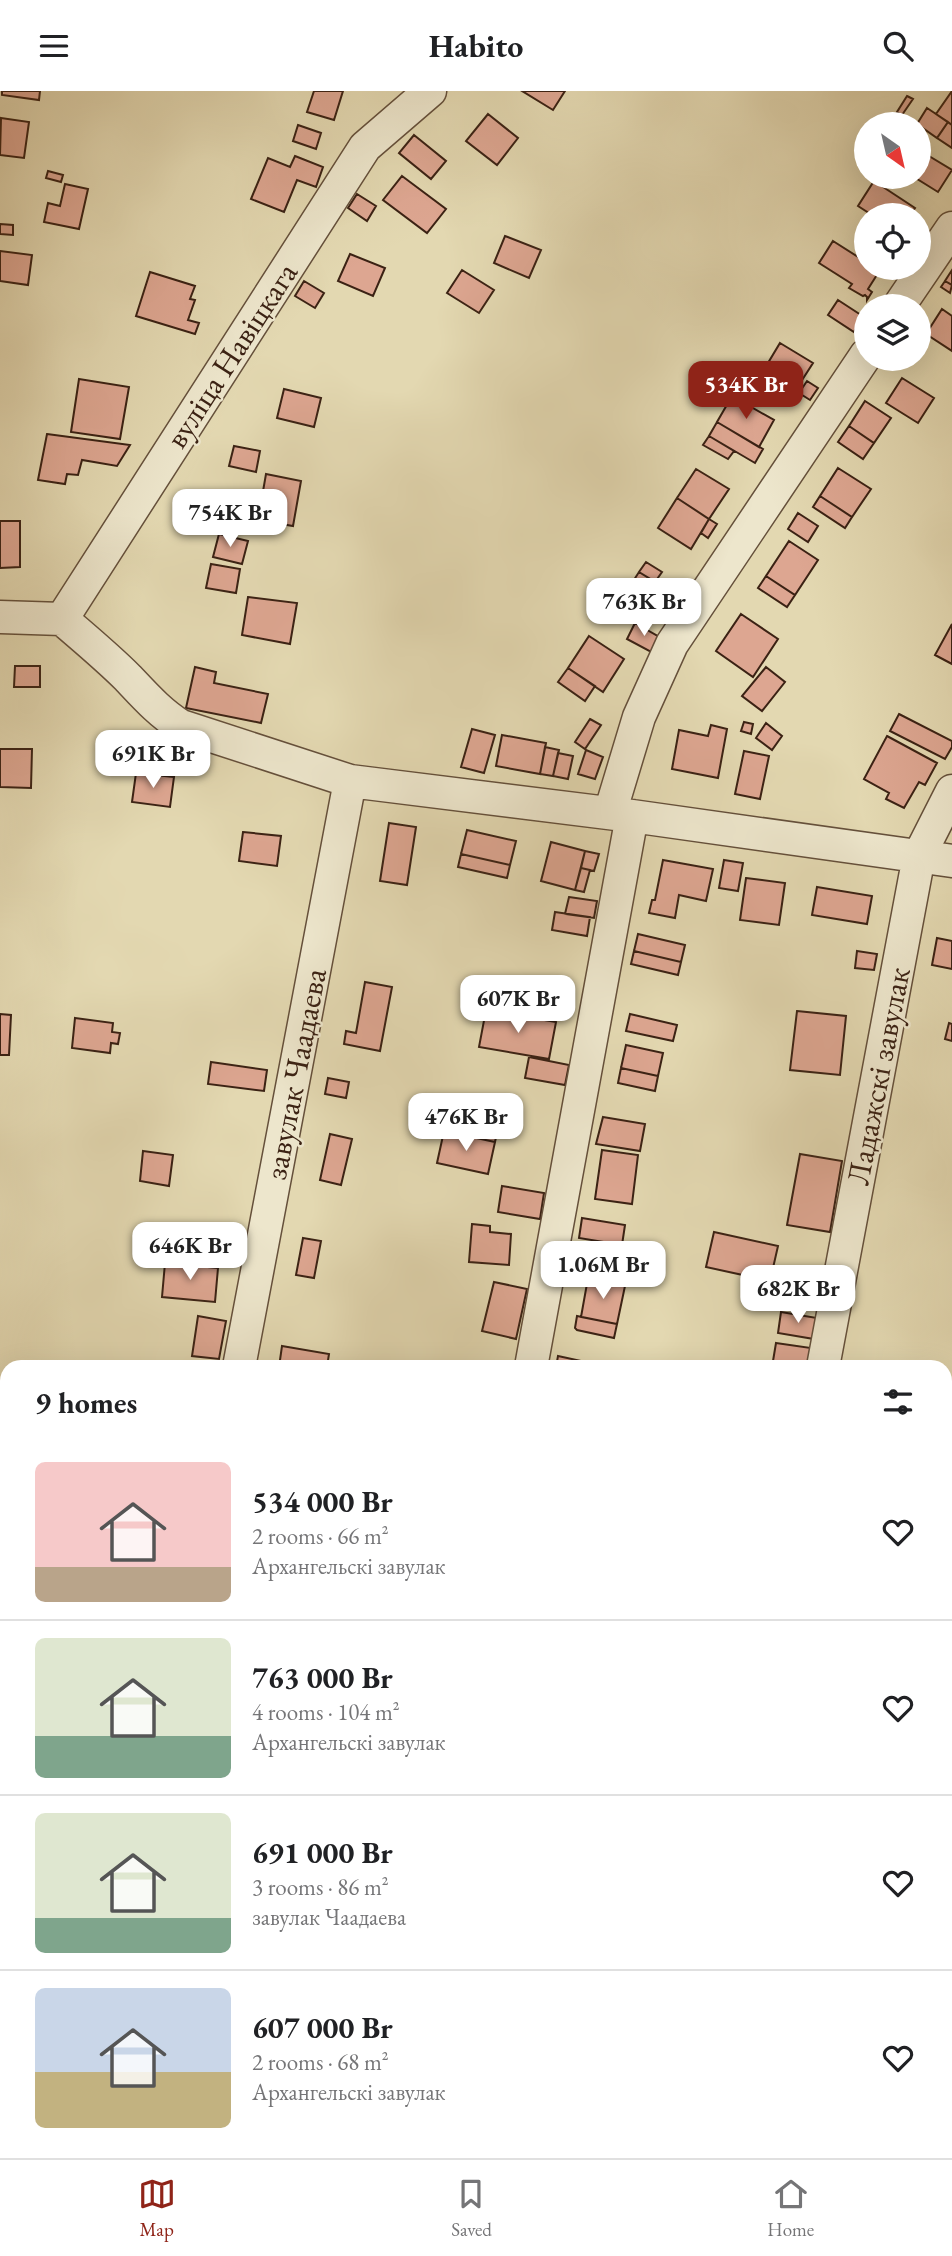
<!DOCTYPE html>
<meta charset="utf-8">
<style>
body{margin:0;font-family:"EB Garamond",serif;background:#f6f6f6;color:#202124;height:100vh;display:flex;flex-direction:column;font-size:26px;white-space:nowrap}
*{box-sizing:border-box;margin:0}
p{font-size:23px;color:#757577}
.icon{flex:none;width:38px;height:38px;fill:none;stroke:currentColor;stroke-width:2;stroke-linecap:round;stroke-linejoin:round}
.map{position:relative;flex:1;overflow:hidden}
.side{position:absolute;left:0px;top:1269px;width:952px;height:800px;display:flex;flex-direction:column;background:#fff;border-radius:21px 21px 0 0;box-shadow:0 7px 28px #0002}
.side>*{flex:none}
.needle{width:46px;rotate:146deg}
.controls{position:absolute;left:854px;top:21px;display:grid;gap:14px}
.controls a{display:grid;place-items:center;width:77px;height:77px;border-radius:50%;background:#fff;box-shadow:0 7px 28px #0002;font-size:35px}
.price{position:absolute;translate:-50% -60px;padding:0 16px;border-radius:14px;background:#fff;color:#222;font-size:23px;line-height:46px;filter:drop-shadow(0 2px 4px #0008)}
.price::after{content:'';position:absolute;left:50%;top:42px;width:21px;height:16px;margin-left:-10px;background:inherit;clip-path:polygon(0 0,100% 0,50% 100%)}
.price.current{background:#8f2418;color:#fff}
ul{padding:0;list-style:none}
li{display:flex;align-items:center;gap:21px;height:175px;padding:0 35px}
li+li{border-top:2px solid #e0e0e0}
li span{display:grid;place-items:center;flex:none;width:196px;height:140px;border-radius:10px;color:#555}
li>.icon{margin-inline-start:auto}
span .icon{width:84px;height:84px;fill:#fffc;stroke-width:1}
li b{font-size:30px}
h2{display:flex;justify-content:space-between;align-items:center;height:84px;padding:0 35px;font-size:30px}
header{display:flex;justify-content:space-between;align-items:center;height:91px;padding:0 35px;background:#fff;font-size:32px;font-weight:700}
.tab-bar{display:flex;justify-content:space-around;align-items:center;height:98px;border-top:2px solid #e0e0e0;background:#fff;font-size:19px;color:#757577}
.tab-bar a{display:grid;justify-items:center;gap:4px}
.tab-bar .current{color:#8f2418}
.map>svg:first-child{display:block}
.building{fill:#dda691;stroke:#3b2214;stroke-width:2}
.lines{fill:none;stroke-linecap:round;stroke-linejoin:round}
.minor-casing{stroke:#65503b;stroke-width:35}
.minor{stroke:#ede6cc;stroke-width:32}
.labels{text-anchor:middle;stroke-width:5;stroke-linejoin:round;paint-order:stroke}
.street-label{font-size:32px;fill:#3b2214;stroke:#ede6cc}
</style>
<header><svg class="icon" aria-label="menu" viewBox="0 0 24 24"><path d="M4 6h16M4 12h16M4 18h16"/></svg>Habito<svg class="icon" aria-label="search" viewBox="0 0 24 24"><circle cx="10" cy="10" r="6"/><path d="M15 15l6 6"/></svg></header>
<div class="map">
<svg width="952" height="2067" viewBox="0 0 952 2067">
<rect width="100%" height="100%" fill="#e3d8b1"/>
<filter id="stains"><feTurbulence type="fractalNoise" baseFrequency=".00286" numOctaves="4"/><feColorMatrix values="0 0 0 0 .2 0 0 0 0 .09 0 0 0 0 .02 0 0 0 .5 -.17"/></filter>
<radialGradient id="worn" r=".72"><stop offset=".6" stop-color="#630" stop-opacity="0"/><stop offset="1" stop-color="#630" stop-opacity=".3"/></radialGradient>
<path class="building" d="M2 0H40L39 9 2 4Z
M314 0H343L334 29 307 21Z
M522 0H565L553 19Z
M952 0V34L936 23Z
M907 5 913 8 902 24 897 21Z
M927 17 948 31 937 47 917 33Z
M488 23 518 47 497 74 466 50Z
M1 27 29 31 24 67 0 64Z
M948 31 952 34V57L937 47Z
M298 34 321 42 316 58 293 50Z
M414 44 446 70 431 88 399 62Z
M919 59 952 79 938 101 914 86H919Z
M295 65 323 76 316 96 297 89 284 121 251 108 268 67 290 76Z
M48 80 63 84 61 91 46 87Z
M402 85 446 118 427 142 383 109Z
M874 90 915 117 910 124H872L858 115Z
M65 93 88 98 79 138 44 131 48 112 60 115Z
M357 103 376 115 367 130 348 117Z
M0 133 13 134V144L0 143Z
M505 145 541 159 529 187 494 172Z
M833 150 866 171V177L880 179 868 198 872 201 867 209V206L865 204 863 205 849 197 852 193 819 172Z
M0 160 32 164 28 194 0 190Z
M350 163 385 177 373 205 338 190Z
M462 179 494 199 479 222 447 202Z
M952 179V194L945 190Z
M150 181 195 195 190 208 195 209 188 229 199 232 195 243 136 225Z
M304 190 324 202 315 217 295 205Z
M945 190 952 194 950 202 941 196Z
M838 209 864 226 854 241 828 224Z
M942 218 952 225V260L926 243Z
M780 252 813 272 797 297 765 277Z
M902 287 934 307 918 332 886 312Z
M79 288 129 296 120 348 71 341Z
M807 290 818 297 810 309 799 302Z
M284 298 321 307 314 336 277 327Z
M732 305 774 329 759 356 717 331Z
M865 310 891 327 874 352 849 335Z
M717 331 763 358 755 372 709 345Z
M849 335 874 352 863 368 838 351Z
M47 343 130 354 117 375 82 369 78 384 67 383 65 393 38 389Z
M709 345 734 360 728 368 703 354Z
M234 355 260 360 256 381 229 375Z
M838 377 871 398 852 426 820 405Z
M696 378 729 398 709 428 677 407Z
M266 383 301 390 293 435 258 429Z
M820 405 852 426 845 437 813 416Z
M677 407 709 428 691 458 658 437Z
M798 422 818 435 808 451 788 438Z
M709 428 717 433 708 447 701 442Z
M0 430H20V476L0 477Z
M219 443 248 450 242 473 213 466Z
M789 450 818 469 795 504 766 485Z
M646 471 662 481 655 491 639 481Z
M211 473 240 478 236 502 206 497Z
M639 481 672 501 656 526 623 506Z
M766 485 795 504 787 516 758 497Z
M248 506 297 512 290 553 242 544Z
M741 523 778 548 753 586 716 560Z
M635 532 661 547 653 562 627 548Z
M952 533V573L935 564Z
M589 545 624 568 603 601 568 577Z
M15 575H40V596H14Z
M195 576 216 581 214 592 268 603 261 632 186 617Z
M766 576 785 591 762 620 742 605Z
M568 577 595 595 585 610 558 591Z
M899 623 952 650V656L945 668 890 640Z
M590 628 601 634 585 658 575 651Z
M744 631 753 633 751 643 741 640Z
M766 632 782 645 772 659 756 647Z
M711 634 727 638 718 687 672 678 679 639 708 645Z
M472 638 495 644 484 682 461 676Z
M502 644 546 652 540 683 496 675Z
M887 645 937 672 925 694 919 691 904 717 886 708 889 702 864 688Z
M545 656 559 659 553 685 540 683Z
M0 658H32L31 697 0 696Z
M586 659 603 666 595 688 578 683Z
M744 660 769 665 760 708 735 703Z
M558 662 573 665 568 688 553 685Z
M136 682 174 686 170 716 132 711Z
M389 732 416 736 407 794 380 790Z
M467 739 516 750 510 774 461 763Z
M243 741 281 745 277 775 239 770Z
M551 751 585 760 575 799 541 790Z
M585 760 599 763 594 780 581 777Z
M461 763 510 774 507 787 458 776Z
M663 769 713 778 706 810 679 804 675 827 649 822 652 809H655Z
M724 769 743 772 738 800 719 797Z
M581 777 590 779 584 801 575 799Z
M746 787 785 792 779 834 740 829Z
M817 796 872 805 867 833 812 824Z
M569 806 597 810 594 827 565 823Z
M555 821 590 826 587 845 552 839Z
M638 843 685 854 681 871 634 860Z
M937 847 952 850V878L932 874Z
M634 860 681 871 678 884 631 873Z
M857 860 877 863 874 879 855 877Z
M365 891 392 896 380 960 344 953 346 940 356 942Z
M486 919 556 931 549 968 479 956Z
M797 920 846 925 840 984 790 979Z
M0 923 11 924 9 964H0Z
M630 923 677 934 673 950 626 940Z
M75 927 113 932 112 941 120 942 118 953 111 952 110 962 72 957Z
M949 932 952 933V950L945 948Z
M626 954 663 962 658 985 621 977Z
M529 966 569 974 565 994 525 987Z
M211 971 267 979 264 1000 208 993Z
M621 977 658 985 655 1000 618 992Z
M328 987 349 991 346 1007 325 1003Z
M447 1026 498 1037 495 1051 444 1040Z
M603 1026 645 1033 640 1060 596 1053Z
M444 1040 495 1051 488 1083 437 1072Z
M330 1043 352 1048 341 1094 320 1089Z
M602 1059 638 1064 632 1113 595 1108Z
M143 1060 173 1064 169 1095 140 1090Z
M800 1063 842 1070 830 1141 787 1134Z
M502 1095 544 1102 540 1128 498 1121Z
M582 1127 625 1134 622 1154 579 1147Z
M472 1133 490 1135V1141L511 1143 509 1174 469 1171Z
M714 1141 778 1155 773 1177H778L775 1191 706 1176Z
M303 1147 321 1150 314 1187 296 1184Z
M165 1172 218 1177 215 1211 162 1206Z
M588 1187 625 1195 617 1233 581 1226Z
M494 1191 527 1198 516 1248 482 1240Z
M781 1221 817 1227 814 1248 778 1242Z
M198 1225 226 1230 219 1268 192 1265Z
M577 1225 617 1233 614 1247 577 1239 575 1237Z
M776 1252 811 1257 808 1276H772Z
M282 1255 329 1263 327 1276H279Z
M558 1265 595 1273V1276H556Z
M945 1455 952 1456V1505L945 1504Z
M947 1611 952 1612V1657L945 1656Z
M945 1706 952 1707V1758L945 1757Z
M945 1869H952V1922L945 1921Z
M0 2019 7 2020V2053L0 2052Z
M418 2062H436L435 2067H417Z
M454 2062H488L487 2067Z
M597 2062H648L647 2067H632Z
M707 2062H755L754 2067H706Z"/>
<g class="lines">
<g class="minor-casing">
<path id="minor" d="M899 215 952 137
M0 526 62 528 365 56 430 0
M62 528C84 547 107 566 128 587 145 605 160 622 181 635L350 690 632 725 952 770
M610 722 639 626 672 553 866 264
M239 1276 350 690
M531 1276 632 725
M823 1276 919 765 952 700
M945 1556 952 1557
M103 2067 104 2062
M389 2067 390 2062
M682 2067 683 2062"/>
</g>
<use href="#minor" class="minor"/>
</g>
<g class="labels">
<g class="street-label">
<text transform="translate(231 264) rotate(-57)" y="11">вуліца Навіцкага</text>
<text transform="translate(295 983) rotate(-79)" y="11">завулак Чаадаева</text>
<text transform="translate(878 985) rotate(-79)" y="11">Ладажскі завулак</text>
</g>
</g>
<rect width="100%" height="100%" filter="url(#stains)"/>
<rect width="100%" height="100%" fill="url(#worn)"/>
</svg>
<div class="controls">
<a><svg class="needle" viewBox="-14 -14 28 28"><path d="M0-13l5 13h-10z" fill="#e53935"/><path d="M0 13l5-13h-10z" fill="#757577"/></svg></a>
<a><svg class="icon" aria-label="locate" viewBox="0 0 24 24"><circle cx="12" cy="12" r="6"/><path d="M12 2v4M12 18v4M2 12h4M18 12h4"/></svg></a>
<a><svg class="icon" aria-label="layers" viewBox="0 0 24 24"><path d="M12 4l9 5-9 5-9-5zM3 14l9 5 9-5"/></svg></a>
</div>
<b class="price current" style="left:746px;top:330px">534K Br</b>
<b class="price" style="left:230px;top:458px">754K Br</b>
<b class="price" style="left:644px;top:547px">763K Br</b>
<b class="price" style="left:153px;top:699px">691K Br</b>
<b class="price" style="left:518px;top:944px">607K Br</b>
<b class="price" style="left:466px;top:1062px">476K Br</b>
<b class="price" style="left:190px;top:1191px">646K Br</b>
<b class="price" style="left:603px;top:1210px">1.06M Br</b>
<b class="price" style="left:798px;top:1234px">682K Br</b>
<section class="side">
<h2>9 homes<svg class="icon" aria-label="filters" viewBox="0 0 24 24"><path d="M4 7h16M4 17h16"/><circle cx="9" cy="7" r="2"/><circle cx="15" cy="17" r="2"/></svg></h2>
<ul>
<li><span style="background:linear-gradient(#f6c9c9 75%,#b9a48a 0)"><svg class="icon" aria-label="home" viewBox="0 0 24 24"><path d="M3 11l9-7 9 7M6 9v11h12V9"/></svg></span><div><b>534 000 Br</b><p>2 rooms · 66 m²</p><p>Архангельскі завулак</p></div><svg class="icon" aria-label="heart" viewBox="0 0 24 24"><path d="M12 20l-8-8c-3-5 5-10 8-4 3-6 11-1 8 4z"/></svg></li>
<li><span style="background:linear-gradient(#dfe7d0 70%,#7fa58c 0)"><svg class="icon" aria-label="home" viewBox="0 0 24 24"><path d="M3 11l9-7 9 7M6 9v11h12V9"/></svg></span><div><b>763 000 Br</b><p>4 rooms · 104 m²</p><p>Архангельскі завулак</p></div><svg class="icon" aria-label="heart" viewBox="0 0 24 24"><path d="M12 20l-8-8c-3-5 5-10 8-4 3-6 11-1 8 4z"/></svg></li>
<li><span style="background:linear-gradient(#dfe7d0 75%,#7fa58c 0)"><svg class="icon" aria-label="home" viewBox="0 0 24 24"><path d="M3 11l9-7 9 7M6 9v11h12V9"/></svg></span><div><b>691 000 Br</b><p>3 rooms · 86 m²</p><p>завулак Чаадаева</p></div><svg class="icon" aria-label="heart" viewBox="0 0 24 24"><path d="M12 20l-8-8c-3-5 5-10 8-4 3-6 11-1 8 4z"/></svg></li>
<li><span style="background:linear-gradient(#c9d6e8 60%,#c2b280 0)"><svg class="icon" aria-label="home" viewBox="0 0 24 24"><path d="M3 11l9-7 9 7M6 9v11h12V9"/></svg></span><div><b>607 000 Br</b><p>2 rooms · 68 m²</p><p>Архангельскі завулак</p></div><svg class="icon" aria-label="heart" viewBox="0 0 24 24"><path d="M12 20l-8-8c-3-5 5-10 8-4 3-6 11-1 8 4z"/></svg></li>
</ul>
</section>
</div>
<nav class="tab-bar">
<a class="current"><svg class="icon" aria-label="map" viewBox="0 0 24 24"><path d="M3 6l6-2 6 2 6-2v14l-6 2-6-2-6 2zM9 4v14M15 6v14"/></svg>Map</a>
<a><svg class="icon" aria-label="saved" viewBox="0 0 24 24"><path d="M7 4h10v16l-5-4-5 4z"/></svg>Saved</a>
<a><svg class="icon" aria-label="home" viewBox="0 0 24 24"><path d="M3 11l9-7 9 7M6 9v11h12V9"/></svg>Home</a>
</nav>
